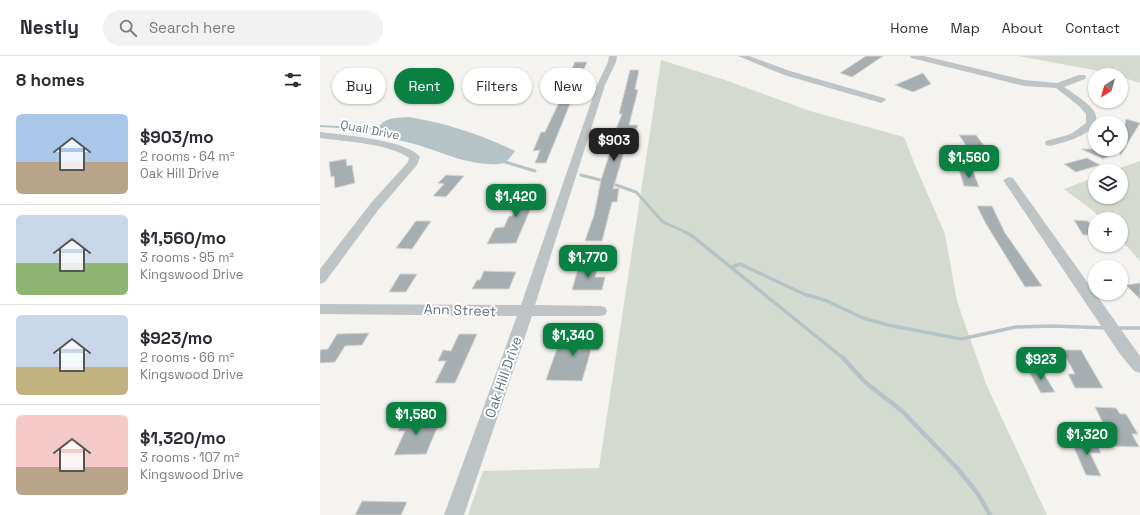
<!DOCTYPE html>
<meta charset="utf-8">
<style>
body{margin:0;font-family:"Space Grotesk",sans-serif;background:#f2f2f3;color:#2b2b33;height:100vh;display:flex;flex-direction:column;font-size:15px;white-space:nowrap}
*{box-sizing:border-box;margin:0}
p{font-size:13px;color:#7c7c81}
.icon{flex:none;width:22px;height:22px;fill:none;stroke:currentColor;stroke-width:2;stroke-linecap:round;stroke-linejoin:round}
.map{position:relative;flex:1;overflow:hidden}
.side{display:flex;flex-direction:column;background:#fff;width:320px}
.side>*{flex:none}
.top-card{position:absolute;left:12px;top:12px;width:380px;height:36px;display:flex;gap:8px}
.needle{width:26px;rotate:217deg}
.tools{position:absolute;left:768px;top:12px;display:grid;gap:8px}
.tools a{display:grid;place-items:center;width:40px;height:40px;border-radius:50%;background:#fff;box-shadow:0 1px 3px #0004;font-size:20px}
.price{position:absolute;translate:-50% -34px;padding:0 9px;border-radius:8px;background:#0b8043;color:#fff;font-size:13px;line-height:26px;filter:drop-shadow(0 1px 2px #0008)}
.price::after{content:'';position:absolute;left:50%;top:24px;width:12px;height:9px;margin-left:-6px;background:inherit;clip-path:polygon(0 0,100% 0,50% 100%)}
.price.active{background:#222;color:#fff}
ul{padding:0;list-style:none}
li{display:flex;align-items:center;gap:12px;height:100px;padding:0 16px}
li+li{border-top:1px solid #e1e1e2}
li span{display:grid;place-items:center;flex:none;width:112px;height:80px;border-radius:6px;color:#555}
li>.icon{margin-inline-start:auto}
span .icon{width:48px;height:48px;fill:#fffc;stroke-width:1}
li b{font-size:17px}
h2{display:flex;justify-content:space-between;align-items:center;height:48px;padding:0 16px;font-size:17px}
.chip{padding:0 14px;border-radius:18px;background:#fff;box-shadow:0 1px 3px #0004;font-size:14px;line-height:36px}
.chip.active{background:#0b8043;color:#fff}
header{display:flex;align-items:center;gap:24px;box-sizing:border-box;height:56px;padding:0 20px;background:#fff;border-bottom:1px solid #e1e1e2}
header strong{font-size:19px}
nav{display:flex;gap:22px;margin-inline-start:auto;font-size:14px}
.search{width:280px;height:36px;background:#f2f2f3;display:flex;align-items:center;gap:10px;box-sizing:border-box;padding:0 14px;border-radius:22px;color:#7c7c81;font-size:15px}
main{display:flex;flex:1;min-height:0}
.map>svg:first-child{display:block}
.green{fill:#d5dad0}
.water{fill:#b6c3c6}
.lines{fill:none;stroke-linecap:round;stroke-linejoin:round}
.stream-far3{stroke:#b6c3c6;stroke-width:2}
.stream-far2{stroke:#b6c3c6;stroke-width:3}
.stream-far1{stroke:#b6c3c6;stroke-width:3.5}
.stream{stroke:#b6c3c6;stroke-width:4.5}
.building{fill:#a6aeb2;stroke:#d5d4d2}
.minor{fill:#bec3c5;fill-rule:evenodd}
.labels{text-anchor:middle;stroke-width:4;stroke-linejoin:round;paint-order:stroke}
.far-street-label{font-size:12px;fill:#637580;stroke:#fff}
.street-label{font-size:14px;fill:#637580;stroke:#fff}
</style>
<header>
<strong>Nestly</strong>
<div class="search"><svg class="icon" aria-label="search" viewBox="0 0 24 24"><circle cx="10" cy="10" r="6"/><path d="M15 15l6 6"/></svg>Search here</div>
<nav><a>Home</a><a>Map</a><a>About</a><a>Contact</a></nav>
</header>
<main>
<section class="side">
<h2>8 homes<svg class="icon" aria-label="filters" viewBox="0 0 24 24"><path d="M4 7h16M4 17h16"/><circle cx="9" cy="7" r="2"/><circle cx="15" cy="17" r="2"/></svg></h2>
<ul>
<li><span style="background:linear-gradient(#a9c7e8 60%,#b9a48a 0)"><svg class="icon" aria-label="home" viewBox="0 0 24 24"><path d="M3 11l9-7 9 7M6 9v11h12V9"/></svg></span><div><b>$903/mo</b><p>2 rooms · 64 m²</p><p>Oak Hill Drive</p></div></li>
<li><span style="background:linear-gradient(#c9d6e8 60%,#8fb573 0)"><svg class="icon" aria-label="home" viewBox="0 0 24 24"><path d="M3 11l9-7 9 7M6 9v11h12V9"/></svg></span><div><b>$1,560/mo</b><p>3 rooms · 95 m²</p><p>Kingswood Drive</p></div></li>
<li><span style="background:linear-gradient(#c9d6e8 65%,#c2b280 0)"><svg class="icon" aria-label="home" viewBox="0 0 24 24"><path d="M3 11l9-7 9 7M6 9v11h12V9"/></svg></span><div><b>$923/mo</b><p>2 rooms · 66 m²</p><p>Kingswood Drive</p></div></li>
<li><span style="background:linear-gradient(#f6c9c9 65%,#b9a48a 0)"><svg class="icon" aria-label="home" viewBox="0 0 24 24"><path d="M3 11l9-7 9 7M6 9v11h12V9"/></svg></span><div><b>$1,320/mo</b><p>3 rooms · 107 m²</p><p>Kingswood Drive</p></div></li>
</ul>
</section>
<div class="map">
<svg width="820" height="459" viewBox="0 0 820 459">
<rect width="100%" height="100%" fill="#f4f3ef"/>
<path class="green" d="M698 0H820V27L801 21V19Z
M341 4 405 24 490 55 584 81 595 109 625 178 637 245 666 328 727 459H148L163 415 279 412Z
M820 105V205L801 184V163H781L772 154 744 133 775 121V141H801V115H791Z"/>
<path class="water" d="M89 61C126 67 162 79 195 95 190 101 187 108 179 108 153 110 128 99 104 91 89 85 71 85 57 75 62 61 76 62 89 61Z"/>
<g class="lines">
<path class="stream-far3" d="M0 70 36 72
M50 72 62 76"/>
<path class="stream-far2" d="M182 105 215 115
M261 119 284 125
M290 127 316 136 343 166 368 177"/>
<path class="stream-far1" d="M365 176 371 179 523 302
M412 211 420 208 484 238 507 245 543 262 568 269 641 283 696 271 734 270 787 272
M797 272H820"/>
<path class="stream" d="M522 301 545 326 582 355 637 412 658 438 670 459"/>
</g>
<path class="building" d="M546 0H563L532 21 520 17Z
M255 6H267L226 107H215L220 94 213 95 221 76H225L244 36H241Z
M310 14H319L315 33 318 34 309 69H318L315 78H307L301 96H304L293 133 299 132 297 146H292L282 185H265L274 159 281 124 295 81H293L302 58H299Z
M603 17 611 28 593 36 575 29Z
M806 63 820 67 800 100V95L783 103 761 93H801V76L803 77Z
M639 79H656L665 91H647Z
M767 102 780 109 756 116 744 108Z
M26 103 27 110 32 109 35 127 15 132 14 120 11 121 9 106Z
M639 114 653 115 659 131 644 130Z
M126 119 144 120 126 141 113 140 124 128 118 127Z
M207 128H221L196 187 167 188 175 172 184 171 189 160H192Z
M657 150H672L685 177 722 230 705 231 666 168Z
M754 164 768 165 775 176V179H763Z
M96 165H111L92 193 76 192Z
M259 209H279L275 221H285L282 234H252Z
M164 215 196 216 189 233H152L157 224H160Z
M80 218H97L86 236H69Z
M820 227V243L806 229Z
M49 277 42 289 25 290 15 306 0 307V294L8 293 17 278Z
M139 278H157L135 327H115L126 305H118L123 294 131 295Z
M242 278 283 279 279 294H271L262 325 226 324Z
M742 294H761L783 332H755L748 318H755Z
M721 313 735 336 721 337 708 314Z
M775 351 796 352 800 358H806L818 378H812L819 391 789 390 777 366 783 367Z
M113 361 109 372H117L106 398 74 399 85 375H78L85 362Z
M751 385H775L781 397H770L781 420 766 419Z
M42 445 87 446 81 459H35Z"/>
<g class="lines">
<path class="minor" d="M289 0H297L296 6 285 29 215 249 280 250 285 251 287 255 285 259 280 260H212L144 459H124L197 260 0 258V248L201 249 277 29 288 6Z
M418 0H429L470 15 564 42 566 44 561 47 558 46 464 19Z
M590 0H604L704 24 737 27 759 19H765L766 21 765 23 744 31C753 37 771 48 775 57 784 77 743 87 730 90L726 89 725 87 726 85 751 78 766 67V58L759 50 736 32 704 30 591 2Z
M0 76C22 79 88 84 100 101L97 109 59 153 5 226 0 228V213L51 147 88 106 89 102C71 88 23 85 0 82Z
M689 121 693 122 820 300V317L814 315 800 298 683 124Z"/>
</g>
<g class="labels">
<g class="far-street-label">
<text transform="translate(50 74) rotate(11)" y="4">Quail Drive</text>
</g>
<g class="street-label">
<text transform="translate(140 254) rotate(2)" y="5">Ann Street</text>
<text transform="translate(183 321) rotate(-71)" y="5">Oak Hill Drive</text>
</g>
</g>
</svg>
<div class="tools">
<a><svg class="needle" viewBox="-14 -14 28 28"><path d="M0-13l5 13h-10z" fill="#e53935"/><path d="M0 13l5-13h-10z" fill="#7c7c81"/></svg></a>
<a><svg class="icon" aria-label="locate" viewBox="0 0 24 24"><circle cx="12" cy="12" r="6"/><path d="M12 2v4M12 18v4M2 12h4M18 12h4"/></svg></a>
<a><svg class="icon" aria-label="layers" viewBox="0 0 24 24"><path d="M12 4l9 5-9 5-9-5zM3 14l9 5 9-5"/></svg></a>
<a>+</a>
<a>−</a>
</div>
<b class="price active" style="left:294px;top:106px">$903</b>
<b class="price" style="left:649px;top:123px">$1,560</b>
<b class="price" style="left:196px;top:162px">$1,420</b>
<b class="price" style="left:268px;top:223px">$1,770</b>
<b class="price" style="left:253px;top:301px">$1,340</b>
<b class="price" style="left:721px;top:325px">$923</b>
<b class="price" style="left:96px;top:380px">$1,580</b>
<b class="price" style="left:767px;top:400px">$1,320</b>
<div class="top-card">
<a class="chip">Buy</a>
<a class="chip active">Rent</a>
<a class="chip">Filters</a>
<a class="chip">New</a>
</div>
</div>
</main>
